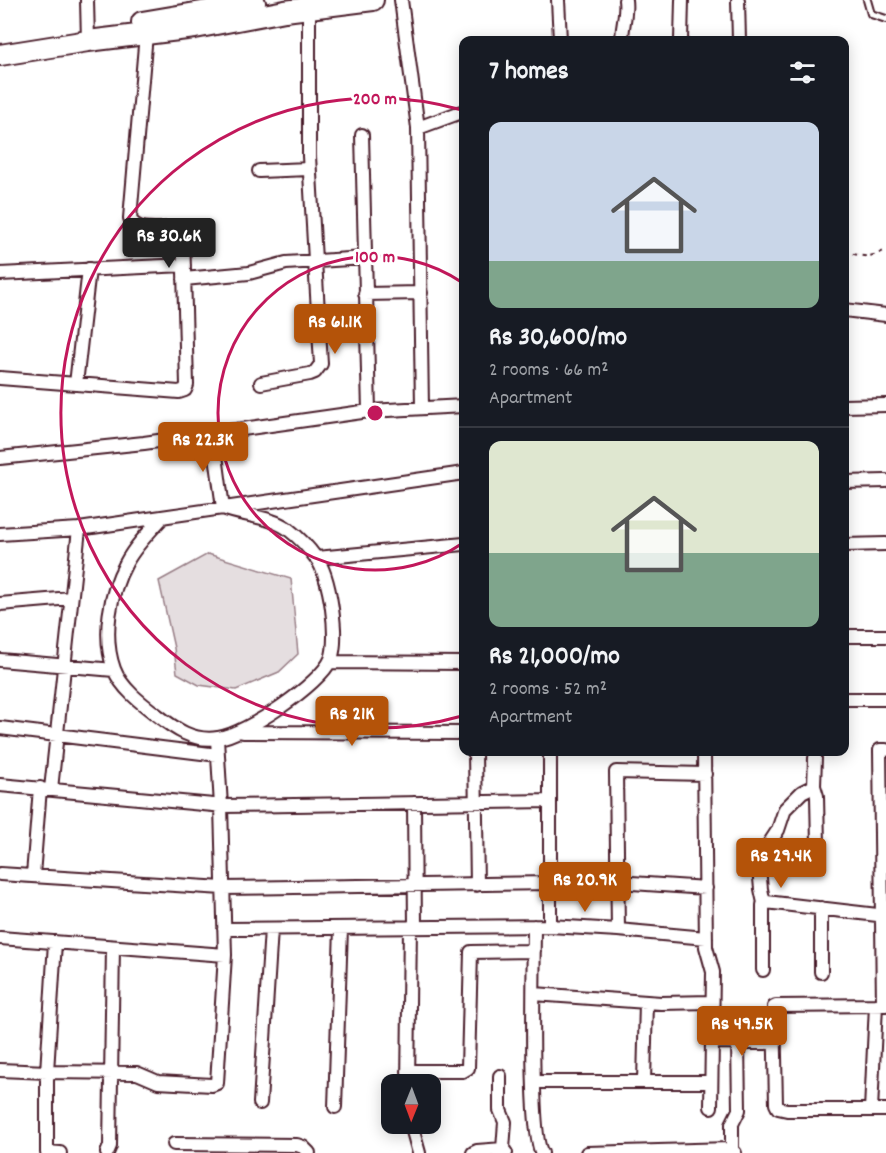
<!DOCTYPE html>
<meta charset="utf-8">
<style>
body{margin:0;font-family:Dekko,sans-serif;background:#20242c;color:#f1f3f6;height:100vh;display:flex;flex-direction:column;font-size:22px;white-space:nowrap}
*{box-sizing:border-box;margin:0}
p{font-size:20px;color:#9ea1a6}
.icon{flex:none;width:33px;height:33px;fill:none;stroke:currentColor;stroke-width:2;stroke-linecap:round;stroke-linejoin:round}
.map{position:relative;flex:1;overflow:hidden}
.drawer{position:absolute;left:459px;top:36px;width:390px;height:720px;display:flex;flex-direction:column;background:#171b24;border-radius:12px;box-shadow:0 3px 15px #0003}
.drawer>*{flex:none}
.needle{width:39px;rotate:181deg}
.tools{position:absolute;left:381px;top:1074px;display:grid;gap:12px}
.tools a{display:grid;place-items:center;width:60px;height:60px;border-radius:12px;background:#171b24;box-shadow:0 3px 15px #0003;font-size:30px}
.price{position:absolute;translate:-50% -51px;padding:0 14px;border-radius:6px;background:#b45309;color:#fff;font-size:20px;line-height:39px;filter:drop-shadow(0 2px 3px #0008)}
.price::after{content:'';position:absolute;left:50%;top:36px;width:18px;height:14px;margin-left:-9px;background:inherit;clip-path:polygon(0 0,100% 0,50% 100%)}
.price.current{background:#222;color:#fff}
ul{padding:0;list-style:none}
li{display:grid;align-content:center;gap:12px;height:318px;padding:0 30px}
li+li{border-top:2px solid #363941}
li span{display:grid;place-items:center;height:186px;border-radius:12px;color:#555}
li>.icon{margin-inline-start:auto}
span .icon{width:108px;height:108px;fill:#fffc;stroke-width:1}
li b{font-size:26px}
h2{display:flex;justify-content:space-between;align-items:center;height:72px;padding:0 30px;font-size:26px}
.map>svg:first-child{display:block}
.green{fill:#e5dee0;stroke:#987e86;stroke-width:1.5}
.lines{fill:none;stroke-linecap:round;stroke-linejoin:round}
.service-casing{stroke:#4a1f2b;stroke-width:10}
.minor-casing{stroke:#4a1f2b;stroke-width:16}
.primary-casing{stroke:#4a1f2b;stroke-width:24}
.path{stroke:#4a1f2b;stroke-width:2;stroke-dasharray:4.5 4.5;stroke-linecap:butt}
.service{stroke:#fff;stroke-width:6}
.minor{stroke:#fff;stroke-width:12}
.primary{stroke:#fff;stroke-width:20}
.ring{fill:none;stroke:#c2185b;stroke-width:3}
.centre{fill:#c2185b;stroke:#fff;stroke-width:3}
.ring-label{font-size:18px;text-anchor:middle;font-weight:bold;fill:#c2185b;stroke:#fff;stroke-width:6;stroke-linejoin:round;paint-order:stroke}
</style>
<div class="map">
<svg width="886" height="1153" viewBox="0 0 886 1153">
<rect width="100%" height="100%" fill="#fff"/>
<filter id="ink" filterUnits="userSpaceOnUse"><feTurbulence type="fractalNoise" baseFrequency=".0167" numOctaves="2"/><feDisplacementMap in="SourceGraphic" scale="12" xChannelSelector="R" yChannelSelector="G"/><feConvolveMatrix kernelMatrix="1 2 1 2 8 2 1 2 1" color-interpolation-filters="sRGB"/></filter>
<g filter="url(#ink)">
<path class="green" d="M208 554 291 579 298 654 279 672 236 690 199 685 177 673 174 648 159 581Z"/>
<g class="lines">
<g class="service-casing">
<path id="service" d="M867 0 871 14 886 19"/>
</g>
<g class="minor-casing">
<path id="minor" d="M87 0 88 41
M401 0 418 128
M558 0 560 40
M738 0 739 40
M622 40C622 26 627 14 625 0
M681 40 682 0
M362 135 369 411
M259 171 309 169
M0 274 184 265
M184 279 249 273 286 263 365 258
M365 294 421 293
M844 310 886 315
M0 378 179 392 185 390 187 385 183 233 181 229 177 228C163 228 135 234 130 218L146 34
M261 383 310 374 315 372 321 364 309 156V1
M76 384 89 269
M844 406 886 405
M422 408 418 128 464 111
M0 458 144 443 369 411 464 406
M844 482 886 481
M163 517C150 531 135 546 126 563 110 592 102 636 114 669 121 688 141 703 157 715 175 729 193 742 218 738 245 735 321 684 331 659 339 638 330 575 316 558 309 548 297 536 288 529 270 516 243 516 223 508L213 433
M79 529 464 473
M0 534 79 529 51 789
M844 545 886 544
M317 558 464 544
M0 604 71 598
M844 636H886
M0 660 114 670
M330 662 464 663
M844 699H886
M0 728 218 755
M243 732 464 733
M886 750H880L883 1005H886
M475 752 477 885
M704 752 706 947 713 972 711 1107
M705 774 616 772 618 930 706 938
M0 785 224 806 550 801
M814 786 817 796 818 845
M414 803 415 927
M0 874 223 888 550 883
M33 875 40 788
M617 882 706 888
M764 903 761 889 759 868 763 853 778 830 785 809 802 792 814 786 815 758
M534 926C534 960 529 1135 542 1153
M550 926 618 930
M224 929 550 926V752
M0 938 225 955 221 806 217 739
M55 942 47 1072 137 1073 158 1082 212 1085 217 1083 225 955
M763 970V905L766 902 886 916
M821 972V908
M534 994 661 1003 712 1002
M883 1005 776 1006 774 1007 776 1104 778 1108 787 1110H886
M712 1042 774 1043
M0 1070 47 1072V1153
M408 1071H463L468 1068 471 952 534 951
M500 1076V1110L505 1122 503 1149
M534 1082H711
M644 1082 646 1002
M408 1084 410 927
M260 1103 271 929
M335 1107 341 928
M871 1110 876 1005
M411 1124 419 1153
M174 1144 297 1145 303 1147 309 1153
M732 1150V1124L739 1110 738 1042
M47 1152 60 1153
M107 1153 110 1146 113 947
M473 1153 477 1151 503 1149 506 1153
M587 1153 730 1149 735 1153"/>
</g>
<g class="primary-casing">
<path id="primary" d="M142 22 255 3
M0 55 88 41 195 28 285 11 373 0"/>
</g>
<path class="path" d="M844 251C864 257 867 259 886 250"/>
<use href="#service" class="service"/>
<use href="#minor" class="minor"/>
<use href="#primary" class="primary"/>
</g>
</g>
<g class="ring">
<path d="M463 543A157 157 0 1 1 463 283"/>
<path d="M462 716A315 315 0 1 1 462 110"/>
</g>
<circle cx="375" cy="413" r="9" class="centre"/>
<g class="ring-label">
<text x="375" y="104">200 m</text>
<text x="375" y="262">100 m</text>
</g>
</svg>
<div class="tools">
<a><svg class="needle" viewBox="-14 -14 28 28"><path d="M0-13l5 13h-10z" fill="#e53935"/><path d="M0 13l5-13h-10z" fill="#9ea1a6"/></svg></a>
</div>
<b class="price current" style="left:169px;top:269px">Rs 30.6K</b>
<b class="price" style="left:335px;top:355px">Rs 61.1K</b>
<b class="price" style="left:203px;top:473px">Rs 22.3K</b>
<b class="price" style="left:352px;top:747px">Rs 21K</b>
<b class="price" style="left:781px;top:889px">Rs 29.4K</b>
<b class="price" style="left:585px;top:913px">Rs 20.9K</b>
<b class="price" style="left:742px;top:1057px">Rs 49.5K</b>
<section class="drawer">
<h2>7 homes<svg class="icon" aria-label="filters" viewBox="0 0 24 24"><path d="M4 7h16M4 17h16"/><circle cx="9" cy="7" r="2"/><circle cx="15" cy="17" r="2"/></svg></h2>
<ul>
<li><span style="background:linear-gradient(#c9d6e8 75%,#7fa58c 0)"><svg class="icon" aria-label="home" viewBox="0 0 24 24"><path d="M3 11l9-7 9 7M6 9v11h12V9"/></svg></span><div><b>Rs 30,600/mo</b><p>2 rooms · 66 m²</p><p>Apartment</p></div></li>
<li><span style="background:linear-gradient(#dfe7d0 60%,#7fa58c 0)"><svg class="icon" aria-label="home" viewBox="0 0 24 24"><path d="M3 11l9-7 9 7M6 9v11h12V9"/></svg></span><div><b>Rs 21,000/mo</b><p>2 rooms · 52 m²</p><p>Apartment</p></div></li>
</ul>
</section>
</div>
